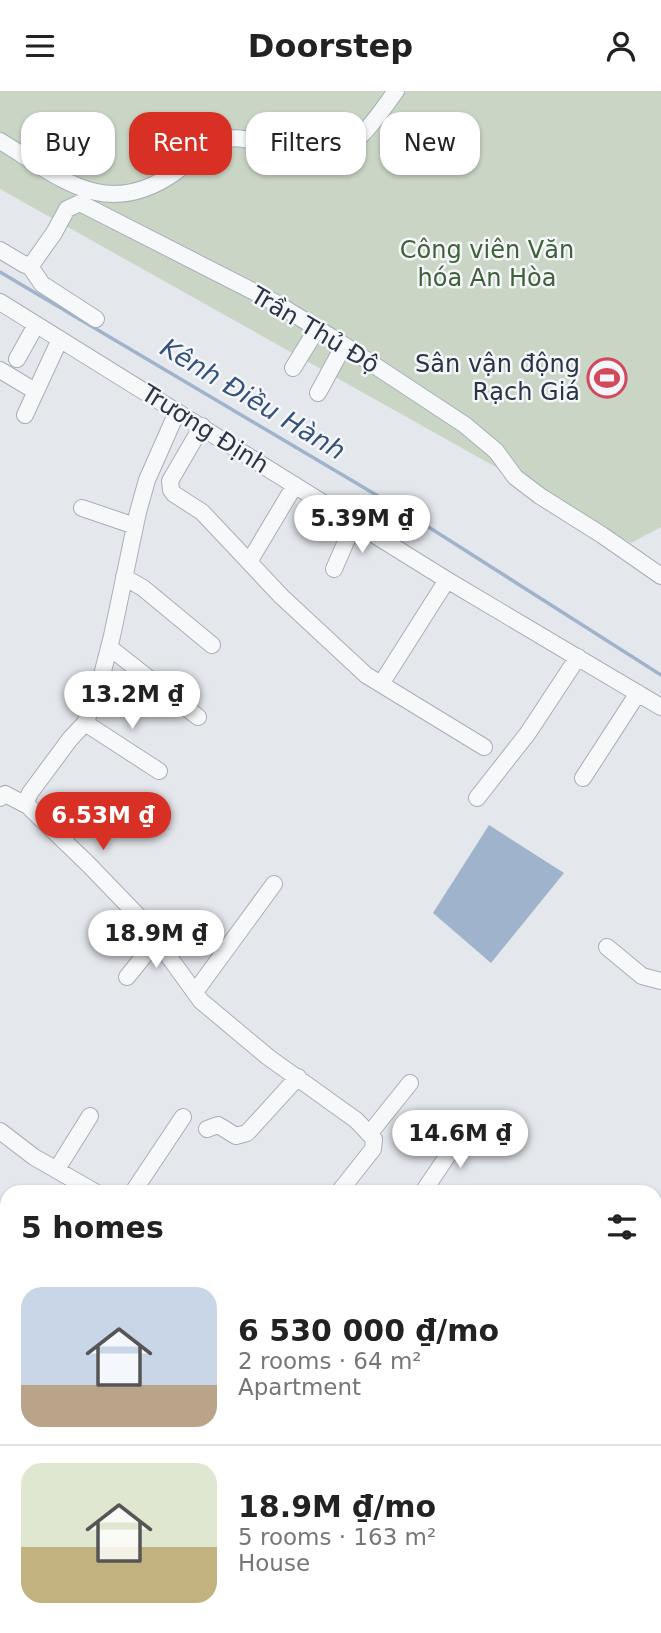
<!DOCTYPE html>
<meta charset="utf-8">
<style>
body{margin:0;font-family:"DejaVu Sans",sans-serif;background:#f6f6f6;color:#222;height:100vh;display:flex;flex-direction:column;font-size:26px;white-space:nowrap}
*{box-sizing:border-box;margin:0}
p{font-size:23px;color:#767676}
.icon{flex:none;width:38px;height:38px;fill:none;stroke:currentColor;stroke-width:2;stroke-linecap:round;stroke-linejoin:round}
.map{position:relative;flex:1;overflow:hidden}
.panel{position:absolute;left:0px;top:1094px;width:662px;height:450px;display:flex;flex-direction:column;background:#fff;border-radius:21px 21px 0 0;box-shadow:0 2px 5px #0004}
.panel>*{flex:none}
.hud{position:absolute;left:21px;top:21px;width:620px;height:63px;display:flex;gap:14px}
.price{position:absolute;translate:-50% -60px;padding:0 16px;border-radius:24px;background:#fff;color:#222;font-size:23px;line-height:46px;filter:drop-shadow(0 2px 4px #0008)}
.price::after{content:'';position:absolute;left:50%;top:42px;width:21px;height:16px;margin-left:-10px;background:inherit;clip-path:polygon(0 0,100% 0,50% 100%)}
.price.selected{background:#d93025;color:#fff}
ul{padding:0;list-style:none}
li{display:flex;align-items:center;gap:21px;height:175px;padding:0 21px}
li+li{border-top:2px solid #e0e0e0}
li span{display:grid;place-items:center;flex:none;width:196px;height:140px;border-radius:21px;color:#555}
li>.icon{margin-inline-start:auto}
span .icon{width:84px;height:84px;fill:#fffc;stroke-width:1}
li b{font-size:30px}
h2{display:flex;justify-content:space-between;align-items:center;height:84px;padding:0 21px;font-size:30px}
.pill{padding:0 24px;border-radius:21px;background:#fff;box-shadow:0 2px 5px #0004;font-size:24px;line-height:63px}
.pill.selected{background:#d93025;color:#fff}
header{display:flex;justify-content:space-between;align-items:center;height:91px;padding:0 21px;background:#fff;font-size:32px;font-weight:800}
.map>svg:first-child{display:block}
.green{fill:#c9d6c5}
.water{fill:#9fb4cc}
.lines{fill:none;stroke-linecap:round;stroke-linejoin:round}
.stream{stroke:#9fb4cc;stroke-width:3.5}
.minor-casing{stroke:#a9aeb7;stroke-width:18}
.major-casing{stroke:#a3abb8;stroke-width:21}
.minor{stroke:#f7f8fa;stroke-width:16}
.major{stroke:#fff;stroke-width:19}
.labels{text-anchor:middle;stroke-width:5;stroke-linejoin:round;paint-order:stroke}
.park-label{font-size:24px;fill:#3f6138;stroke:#f4f6f9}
.street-label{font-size:24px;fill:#2b3445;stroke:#f4f6f9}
.poi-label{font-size:24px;fill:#2b3445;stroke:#f4f6f9;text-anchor:end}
.water-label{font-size:26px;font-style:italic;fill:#34527a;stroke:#f4f6f9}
</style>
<header><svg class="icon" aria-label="menu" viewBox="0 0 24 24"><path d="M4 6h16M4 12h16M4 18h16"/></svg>Doorstep<svg class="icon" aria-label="person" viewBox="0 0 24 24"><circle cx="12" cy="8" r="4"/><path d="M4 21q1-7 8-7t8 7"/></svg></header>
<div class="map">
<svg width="661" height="1542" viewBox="0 0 661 1542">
<rect width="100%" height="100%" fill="#e4e7ec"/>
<path class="green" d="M0 0H661V436L631 452 0 98Z"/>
<path class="water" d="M489 734 564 782 491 872 433 822Z"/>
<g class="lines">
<path class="stream" d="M0 181 405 421 661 584"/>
<g class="minor-casing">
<path id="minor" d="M0 50C60 86 105 130 174 82 191 69 206 52 228 48 244 45 259 53 274 57 289 61 312 68 327 64 359 57 378 24 396 0
M0 159 25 174 32 173 54 142 67 118 80 112 276 212 336 249 465 334 496 360 515 386 540 405 602 444 661 485
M29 174 42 193 96 228
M0 211 447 489 661 616
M17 268 36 234
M293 277 317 238
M0 279 35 300
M318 302 344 254
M177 321 147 389 138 421 112 545 96 607 85 632 70 648 30 702 26 711 31 718 89 774 143 830 201 910 268 966 356 1029 374 1048 373 1058 339 1101
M25 324 60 248
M202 335 170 390 171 399 174 403 202 421 281 505 366 584 484 656
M82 417 135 435
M249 471 295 394
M334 478 354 432
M124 486 143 497 212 554
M109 556 198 626
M381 593 447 489
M85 632 159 680
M583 687 638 602
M0 707 5 703 28 715
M477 707 528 642 578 566
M607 856 642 885 661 890
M127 886 157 849
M195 901 274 793
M207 1038 218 1034 236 1045 247 1042 298 986
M0 1040 34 1066 95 1101
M370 1042 410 992
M57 1078 90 1025
M133 1101 183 1026
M423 1101 467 1036
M654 1356 661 1360
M0 1373 7 1377
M31 1536 43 1542
M16 1542 19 1536
M377 1542V1536"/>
</g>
<g class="major-casing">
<path id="major" d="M654 1392 661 1377
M654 1430 661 1414
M590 1542 593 1536
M608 1542 610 1536"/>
</g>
<use href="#minor" class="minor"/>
<use href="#major" class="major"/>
</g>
<defs>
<g id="stadium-ring" transform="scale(2.0125)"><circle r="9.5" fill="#f4f6f9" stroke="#d1495b" stroke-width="1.5"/><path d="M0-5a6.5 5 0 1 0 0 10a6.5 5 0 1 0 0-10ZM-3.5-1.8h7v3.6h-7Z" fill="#d1495b"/></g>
</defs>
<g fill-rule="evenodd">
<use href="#stadium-ring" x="607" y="287"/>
</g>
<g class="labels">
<g class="park-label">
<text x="487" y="167">Công viên Văn<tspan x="487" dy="28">hóa An Hòa</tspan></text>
</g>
<g class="street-label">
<text transform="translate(315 239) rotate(31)" y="8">Trần Thủ Độ</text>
<text transform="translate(205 338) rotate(32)" y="8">Trương Định</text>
</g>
<g class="poi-label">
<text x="580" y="281">Sân vận động<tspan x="580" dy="28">Rạch Giá</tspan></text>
</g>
<g class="water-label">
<text transform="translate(253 308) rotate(31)" y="9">Kênh Điều Hành</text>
</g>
</g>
</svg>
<b class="price" style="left:362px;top:464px">5.39M ₫</b>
<b class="price" style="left:132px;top:640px">13.2M ₫</b>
<b class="price selected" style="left:103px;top:761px">6.53M ₫</b>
<b class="price" style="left:156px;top:879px">18.9M ₫</b>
<b class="price" style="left:460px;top:1079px">14.6M ₫</b>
<div class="hud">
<a class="pill">Buy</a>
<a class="pill selected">Rent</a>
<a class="pill">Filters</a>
<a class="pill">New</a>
</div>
<section class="panel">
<h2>5 homes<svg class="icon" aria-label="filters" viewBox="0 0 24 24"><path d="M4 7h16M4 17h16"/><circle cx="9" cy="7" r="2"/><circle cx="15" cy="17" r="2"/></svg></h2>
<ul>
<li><span style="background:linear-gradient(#c9d6e8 70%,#b9a48a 0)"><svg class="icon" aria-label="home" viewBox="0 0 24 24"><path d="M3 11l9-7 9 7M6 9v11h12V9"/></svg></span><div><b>6 530 000 ₫/mo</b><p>2 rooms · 64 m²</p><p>Apartment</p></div></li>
<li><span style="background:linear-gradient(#dfe7d0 60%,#c2b280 0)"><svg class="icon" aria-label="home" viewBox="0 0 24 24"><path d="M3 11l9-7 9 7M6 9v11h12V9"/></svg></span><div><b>18.9M ₫/mo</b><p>5 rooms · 163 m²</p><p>House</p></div></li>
</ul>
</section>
</div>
